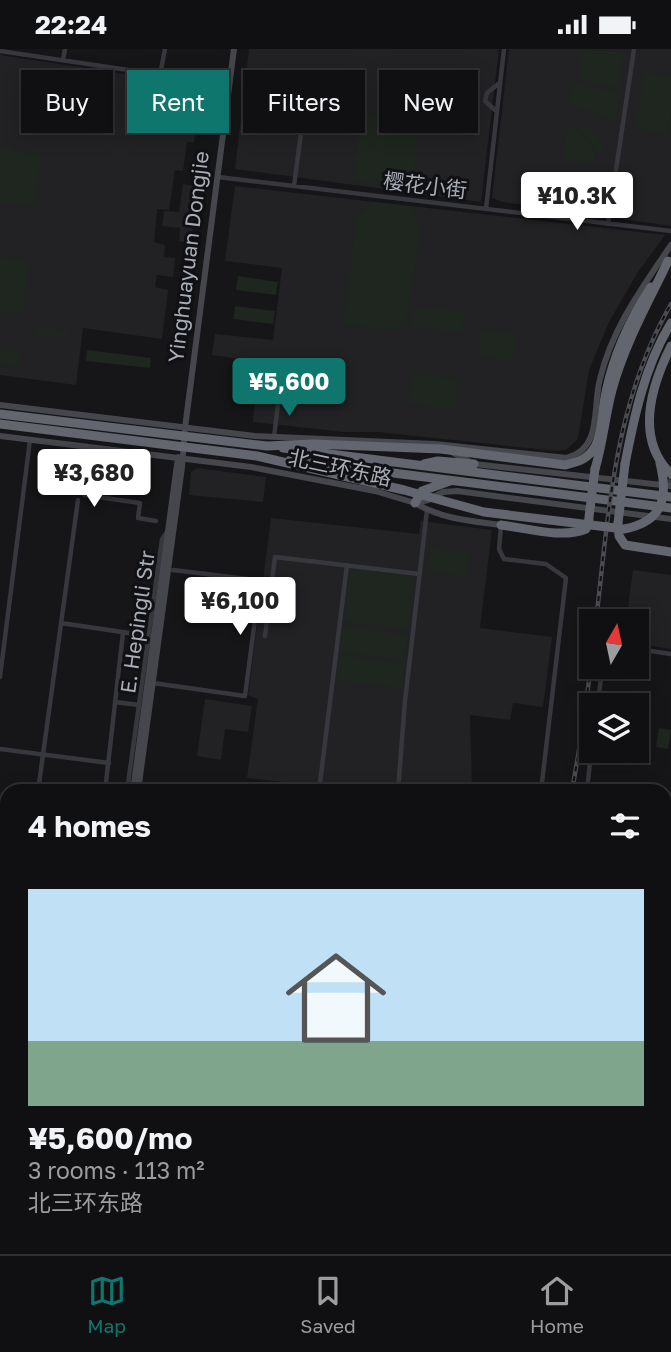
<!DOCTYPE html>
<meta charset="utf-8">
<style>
body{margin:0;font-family:"Golos Text","Noto Sans SC",sans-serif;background:#19191b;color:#f1f3f6;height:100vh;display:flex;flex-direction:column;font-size:26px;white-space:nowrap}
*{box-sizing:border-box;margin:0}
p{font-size:23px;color:#9c9d9f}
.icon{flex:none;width:38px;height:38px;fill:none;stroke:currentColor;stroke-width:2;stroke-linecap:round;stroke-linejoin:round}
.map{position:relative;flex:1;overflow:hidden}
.side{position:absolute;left:0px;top:735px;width:672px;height:471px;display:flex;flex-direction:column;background:#101012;border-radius:21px 21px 0 0;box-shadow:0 4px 18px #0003,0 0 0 2px #303032}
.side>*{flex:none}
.guide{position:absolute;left:21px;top:21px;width:630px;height:63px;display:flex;gap:14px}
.needle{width:46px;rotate:9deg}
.buttons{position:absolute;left:579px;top:560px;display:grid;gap:14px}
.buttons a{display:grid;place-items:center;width:70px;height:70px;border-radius:0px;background:#101012;box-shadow:0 4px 18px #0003,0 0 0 2px #303032;font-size:35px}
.price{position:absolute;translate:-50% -60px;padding:0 16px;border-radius:7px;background:#fff;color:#222;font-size:23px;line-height:46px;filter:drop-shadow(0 2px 4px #0008)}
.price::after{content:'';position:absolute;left:50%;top:42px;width:21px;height:16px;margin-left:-10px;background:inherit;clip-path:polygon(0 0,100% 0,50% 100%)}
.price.current{background:#0f766e;color:#fff}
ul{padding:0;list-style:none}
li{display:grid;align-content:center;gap:14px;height:371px;padding:0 28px}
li+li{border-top:2px solid #303032}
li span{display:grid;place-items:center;height:217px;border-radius:0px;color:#555}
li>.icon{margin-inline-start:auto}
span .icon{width:126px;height:126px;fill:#fffc;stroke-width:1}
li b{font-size:30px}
h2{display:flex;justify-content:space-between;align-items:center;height:84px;padding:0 28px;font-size:30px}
.tag{padding:0 24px;border-radius:0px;background:#101012;box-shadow:0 4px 18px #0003,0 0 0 2px #303032;font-size:24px;line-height:63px}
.tag.current{background:#0f766e;color:#fff}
.status{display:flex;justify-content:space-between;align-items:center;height:49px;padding:0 35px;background:#101012;direction:ltr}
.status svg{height:19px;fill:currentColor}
.dock{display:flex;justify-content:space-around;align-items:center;height:98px;border-top:2px solid #303032;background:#101012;font-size:19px;color:#9c9d9f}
.dock a{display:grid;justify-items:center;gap:4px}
.dock .current{color:#0f766e}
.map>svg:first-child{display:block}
.built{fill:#222225}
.green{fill:#1e261f}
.water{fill:#2c353c}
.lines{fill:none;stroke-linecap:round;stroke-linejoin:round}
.street{stroke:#37383d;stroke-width:4.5}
.secondary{stroke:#45474d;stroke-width:6}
.highway{stroke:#63666e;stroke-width:9}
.rail-casing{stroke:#4a4c52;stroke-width:4.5}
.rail{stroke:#111113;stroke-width:2;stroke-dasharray:5;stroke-linecap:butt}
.highway-bridge{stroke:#63666e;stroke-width:9}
.labels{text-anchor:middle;stroke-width:6;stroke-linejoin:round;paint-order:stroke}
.street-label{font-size:21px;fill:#a8adb8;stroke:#111113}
</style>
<div class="status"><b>22:24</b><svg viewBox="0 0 49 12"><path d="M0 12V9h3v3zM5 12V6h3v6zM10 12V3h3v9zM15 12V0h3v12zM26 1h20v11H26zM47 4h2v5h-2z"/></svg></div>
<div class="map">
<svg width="671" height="1205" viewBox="0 0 671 1205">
<rect width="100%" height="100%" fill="#161618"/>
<path class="built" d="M249 0H499L481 153 235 120Z
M509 0H671V177L503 153 492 149Z
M0 6 190 35 186 61 198 63 194 94 187 93 183 122 175 121 169 161 157 160 154 193 165 196 164 208 175 209 173 228 157 226 155 238 168 241 162 290 83 279 76 336 0 326Z
M183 135 197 137 191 194 179 192 180 179 162 177 164 162 179 163Z
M235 137 665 186 638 223 609 273 589 321 578 390 566 401 556 402 377 383H344L253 373 259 313 212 306 215 285 273 291 282 219 225 212Z
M197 419 266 428 263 453 189 446 191 423Z
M271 469 419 485 421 472 492 481 480 579 552 588 543 658 513 654 510 671 470 666 472 742H363L247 729 258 650 248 646Z
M633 521 671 526V600L637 595V572H626Z
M205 650 252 657 248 683 225 680 221 711 197 707Z
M410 1199H469L468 1205H409Z"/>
<path class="green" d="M583 0 624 4 619 39 578 31Z
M644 23 671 27V64L668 85 635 80Z
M572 35 620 43 616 72 568 54Z
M60 47 117 54 115 75 57 68Z
M289 49 339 54 336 79 286 72Z
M362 63 421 71 412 140 353 132Z
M578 77H588L604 98 603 105 598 104Z
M575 78 596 104 594 115 563 110 567 79Z
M0 100 39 105 42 107 34 157 0 153Z
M373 153 410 157 421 177 408 265 397 283 343 275 357 167Z
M0 208 30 212 23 263 21 266 0 263Z
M238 227 278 233 276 246 236 241Z
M235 257 275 262 273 275 233 270Z
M414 257 465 263 462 284 411 278Z
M34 278 68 282V289L33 285Z
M481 281 517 285 513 312 477 307Z
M0 300 20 302 18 318 0 316Z
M87 301 151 309 150 319 86 312Z
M413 324 459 330 455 361 409 355Z
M297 330 323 333 321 347 295 343Z
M430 499 470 505 467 528 428 523Z
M350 520 414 527 408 580 344 573Z
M343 578 408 586 405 611 340 603Z
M340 606 405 615 402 640 337 631Z
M659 679 671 681 668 700 656 698Z"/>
<path class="water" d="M671 780V856L665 897V827Z"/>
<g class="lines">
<path class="street" d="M0 2 229 36
M63 11 65 0
M160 26 165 0
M496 62 485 52 487 44 498 35
M218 128 671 182
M294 137 302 77
M486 160 504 0
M573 170 577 143
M608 175 634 0
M274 388 279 347
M91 406 84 446 140 454 138 469 156 472
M668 434 671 430
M501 477 499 500 504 510 546 515 566 529 541 742
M173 521 272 533
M61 574 149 587
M265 587 275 508 419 525
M637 600 671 605
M0 628 30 391
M153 634 245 647 260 532
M115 653 139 656
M597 656 603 618
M0 700 109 714
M139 736 188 742
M38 742 78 451
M105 742 123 584
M127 742 162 490 167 483
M252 742 274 739 299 742
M319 742 347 516
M398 742 405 652 427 461
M587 742 592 694
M665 995 671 950
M665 1035 668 1043
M1 1177 7 1124
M0 1189H7
M665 1191 670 1190 665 1197
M352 1205V1199
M644 1205 645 1199"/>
<path class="secondary" d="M0 356 255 387 435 395 567 409C603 399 592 359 600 330 612 279 642 239 671 196
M0 387 251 418 375 442 415 454 428 451 443 443 457 442 671 470
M452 403 474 415 671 437
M415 454C442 470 470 472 501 476
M133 742 178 408
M138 742 182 418 185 379 234 0
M0 955 7 956
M0 1177 7 1178
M0 1185 7 1186
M98 1199 145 1205
M153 1199 199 1205
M66 1205 67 1199
M72 1205V1199"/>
<path class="highway" d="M671 297C651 337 635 390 671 425
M283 399 671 448
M290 411 671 459
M424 415 438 412 474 415
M625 415C634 368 645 316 671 274
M595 420C603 394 605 367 612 341 624 296 648 254 668 212
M415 454 422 442 450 432
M618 474 619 487 625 496 671 503
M501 476C526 479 562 490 586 480L589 470"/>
<g class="rail-casing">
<path id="rail" d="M596 572C609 462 614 354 671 255
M572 742 583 678 592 608
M531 1205V1199"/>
</g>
<use href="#rail" class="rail"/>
<path class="highway-bridge" d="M0 365 267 397 313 395 441 400 565 416C578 413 589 410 596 396 603 381 602 360 606 343 614 305 630 270 651 238
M0 375 257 407 404 441 484 463 624 480C662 473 669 450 660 414
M589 468 595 420
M618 474 625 415"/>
</g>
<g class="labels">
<g class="street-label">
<text transform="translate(425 137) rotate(7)" y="7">樱花小街</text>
<text transform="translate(189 208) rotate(-83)" y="7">Yinghuayuan Dongjie</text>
<text transform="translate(340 419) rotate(12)" y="7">北三环东路</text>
<text transform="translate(138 573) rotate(-82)" y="7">E. Hepingli Str</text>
</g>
</g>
</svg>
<div class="buttons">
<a><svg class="needle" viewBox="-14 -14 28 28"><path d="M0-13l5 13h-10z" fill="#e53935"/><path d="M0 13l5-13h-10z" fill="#9c9d9f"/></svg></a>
<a><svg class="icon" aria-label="layers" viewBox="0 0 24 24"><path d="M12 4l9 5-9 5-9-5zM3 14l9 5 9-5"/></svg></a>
</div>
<b class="price" style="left:577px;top:183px">¥10.3K</b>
<b class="price current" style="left:289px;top:369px">¥5,600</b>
<b class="price" style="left:94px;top:460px">¥3,680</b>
<b class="price" style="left:240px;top:588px">¥6,100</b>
<div class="guide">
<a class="tag">Buy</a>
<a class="tag current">Rent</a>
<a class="tag">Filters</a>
<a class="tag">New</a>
</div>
<section class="side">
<h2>4 homes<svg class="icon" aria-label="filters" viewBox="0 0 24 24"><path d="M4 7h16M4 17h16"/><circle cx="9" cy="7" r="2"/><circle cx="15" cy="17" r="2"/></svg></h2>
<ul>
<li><span style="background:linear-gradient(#bfe0f5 70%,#7fa58c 0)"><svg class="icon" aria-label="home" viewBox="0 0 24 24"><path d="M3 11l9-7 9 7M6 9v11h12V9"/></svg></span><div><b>¥5,600/mo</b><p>3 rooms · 113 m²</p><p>北三环东路</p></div></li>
</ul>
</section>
</div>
<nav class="dock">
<a class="current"><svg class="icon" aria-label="map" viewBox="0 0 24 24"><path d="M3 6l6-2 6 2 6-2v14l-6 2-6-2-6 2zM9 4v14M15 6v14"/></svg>Map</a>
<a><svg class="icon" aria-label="saved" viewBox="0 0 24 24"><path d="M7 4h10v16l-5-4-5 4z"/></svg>Saved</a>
<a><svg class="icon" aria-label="home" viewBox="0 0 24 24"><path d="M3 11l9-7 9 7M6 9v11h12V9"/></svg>Home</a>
</nav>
